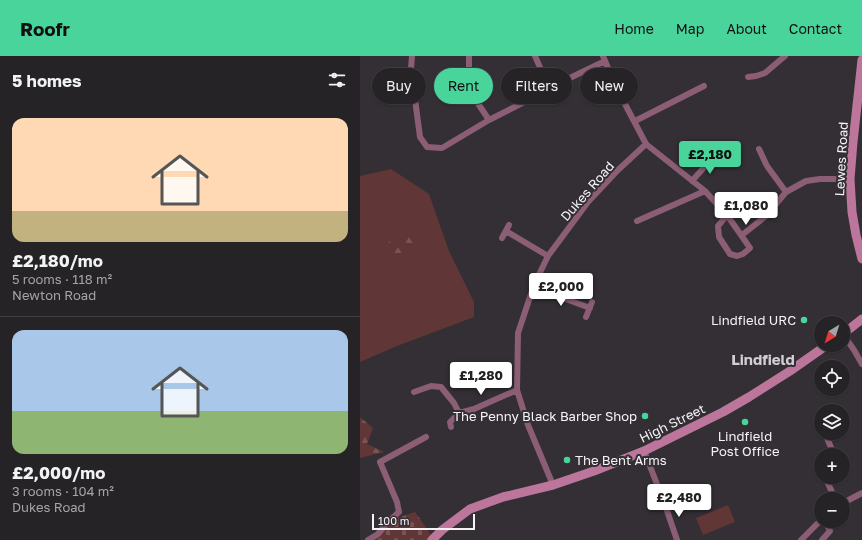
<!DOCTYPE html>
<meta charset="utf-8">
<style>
body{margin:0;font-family:"Golos Text",sans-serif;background:#2e2b2f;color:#f1f3f6;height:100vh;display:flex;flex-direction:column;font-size:15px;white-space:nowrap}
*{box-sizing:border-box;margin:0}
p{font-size:13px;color:#a4a4a7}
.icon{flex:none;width:22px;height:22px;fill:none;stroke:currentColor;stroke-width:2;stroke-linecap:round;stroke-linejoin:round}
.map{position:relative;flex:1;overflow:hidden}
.side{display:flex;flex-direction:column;background:#262327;width:360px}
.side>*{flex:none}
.guide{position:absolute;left:12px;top:12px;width:380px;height:36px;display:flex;gap:8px}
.needle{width:26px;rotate:218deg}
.fabs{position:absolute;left:454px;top:260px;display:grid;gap:8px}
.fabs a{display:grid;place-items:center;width:36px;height:36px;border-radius:50%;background:#262327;box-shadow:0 1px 3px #0004,0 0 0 1px #424044;font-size:20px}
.scale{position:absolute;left:12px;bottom:10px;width:103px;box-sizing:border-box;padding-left:4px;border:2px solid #f6f3f7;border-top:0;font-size:11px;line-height:14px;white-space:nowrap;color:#f6f3f7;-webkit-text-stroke:3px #332f34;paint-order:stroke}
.price{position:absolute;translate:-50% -34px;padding:0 9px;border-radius:4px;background:#fff;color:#222;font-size:13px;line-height:26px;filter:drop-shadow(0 1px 2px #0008)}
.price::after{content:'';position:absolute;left:50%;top:24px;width:12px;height:9px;margin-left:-6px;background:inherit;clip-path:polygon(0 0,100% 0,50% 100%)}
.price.active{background:#49d49c;color:#111}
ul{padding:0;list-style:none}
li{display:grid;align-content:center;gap:8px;height:212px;padding:0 12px}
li+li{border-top:1px solid #424044}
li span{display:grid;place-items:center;height:124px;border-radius:12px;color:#555}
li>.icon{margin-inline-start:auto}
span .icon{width:72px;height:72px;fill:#fffc;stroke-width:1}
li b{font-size:17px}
h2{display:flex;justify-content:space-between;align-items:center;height:48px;padding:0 12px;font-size:17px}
.pill{padding:0 14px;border-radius:18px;background:#262327;box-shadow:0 1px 3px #0004,0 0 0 1px #424044;font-size:14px;line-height:36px}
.pill.active{background:#49d49c;color:#111}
header{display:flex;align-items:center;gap:24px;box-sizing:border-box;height:56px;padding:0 20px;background:#49d49c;color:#111}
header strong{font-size:19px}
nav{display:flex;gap:22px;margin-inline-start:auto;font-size:14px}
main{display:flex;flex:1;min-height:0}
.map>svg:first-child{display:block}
.green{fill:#613637}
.forest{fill:url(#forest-firs)}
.cemetery{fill:url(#cemetery-stones)}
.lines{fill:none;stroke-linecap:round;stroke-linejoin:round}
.street{stroke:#8b5e75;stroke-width:6}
.secondary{stroke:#bd769b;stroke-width:9}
.poi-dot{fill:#49d49c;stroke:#332f34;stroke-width:1.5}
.labels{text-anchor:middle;stroke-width:4;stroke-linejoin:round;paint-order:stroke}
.street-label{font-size:13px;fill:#f6f3f7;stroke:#332f34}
.poi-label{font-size:13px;fill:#f6f3f7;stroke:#332f34;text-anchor:end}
.quarter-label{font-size:15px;font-weight:bold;fill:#d3cdd4;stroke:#332f34}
</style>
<header>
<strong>Roofr</strong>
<nav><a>Home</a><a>Map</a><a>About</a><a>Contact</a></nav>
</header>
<main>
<section class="side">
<h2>5 homes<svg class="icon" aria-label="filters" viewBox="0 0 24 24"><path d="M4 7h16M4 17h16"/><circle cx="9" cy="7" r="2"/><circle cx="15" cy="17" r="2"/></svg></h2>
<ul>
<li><span style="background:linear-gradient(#ffd9b3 75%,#c2b280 0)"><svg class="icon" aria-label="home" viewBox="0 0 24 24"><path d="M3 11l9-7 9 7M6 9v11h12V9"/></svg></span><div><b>£2,180/mo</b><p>5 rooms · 118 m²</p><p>Newton Road</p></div></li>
<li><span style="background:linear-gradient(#a9c7e8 65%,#8fb573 0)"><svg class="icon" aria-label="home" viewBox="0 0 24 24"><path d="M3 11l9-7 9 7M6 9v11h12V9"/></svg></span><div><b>£2,000/mo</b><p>3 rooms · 104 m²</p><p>Dukes Road</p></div></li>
</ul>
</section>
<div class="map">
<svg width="502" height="484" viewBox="0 0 502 484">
<defs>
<pattern id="forest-firs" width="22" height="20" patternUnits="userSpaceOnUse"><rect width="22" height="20" fill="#613637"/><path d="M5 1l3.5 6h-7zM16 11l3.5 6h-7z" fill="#785455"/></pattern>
<pattern id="cemetery-stones" width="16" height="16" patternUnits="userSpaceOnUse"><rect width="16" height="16" fill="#613637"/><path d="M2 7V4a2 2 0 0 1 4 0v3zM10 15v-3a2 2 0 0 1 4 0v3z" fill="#785455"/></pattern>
</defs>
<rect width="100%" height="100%" fill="#332f34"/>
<path class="green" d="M31 113 69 138 89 195 114 246V261L37 290 0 306V120Z
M368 449 375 466 343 479 336 462Z"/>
<path class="forest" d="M28 191a13 13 0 1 1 26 0a13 13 0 1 1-26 0Z
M0 361 13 372 7 388 24 396 0 402Z"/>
<path class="cemetery" d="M55 456 71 479 67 484H13L34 463Z"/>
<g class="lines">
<path class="street" d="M52 0 51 13 60 81 67 91 82 92 129 64 172 42 189 32 245 5
M109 0V18L115 43 129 64
M175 0 189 32
M243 0 256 31 286 88 345 135 367 159 390 192 383 198 377 200 370 198 359 181 358 170 367 159
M388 21 396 20 405 17 425 0
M275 65 344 30
M352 96a5 5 0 1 1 10 0a5 5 0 1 1-10 0Z
M399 93 407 110 426 136
M332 125 354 100
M277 165 345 135
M146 175 188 200
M382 179 406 160 426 136 446 125 460 123H490
M142 182 149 169
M174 229 179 233 230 252
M226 261 232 246
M483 278 494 294 502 308
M54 336 71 330 81 331 94 347 99 357
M460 367 461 369
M91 371 90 366 99 357 114 353 157 334
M465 377 474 399
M284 395 304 446 317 484
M467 421V425L475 443
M193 429 168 369 157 334 158 277 174 229 188 200 228 146 258 114 286 88
M483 447 502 437
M8 484 18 478 27 467 39 456 37 446 20 406 66 381
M441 484 461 464
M462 484 470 475 465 465"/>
<path class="secondary" d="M502 4 493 86 490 123 492 156 496 179 502 203
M483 278 502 263
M72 484 82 474 110 453 143 441 193 429 234 415 284 395 363 356 389 341 430 315 467 289"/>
</g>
<g class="poi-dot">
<circle cx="444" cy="264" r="4"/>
<circle cx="285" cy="360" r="4"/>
<circle cx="385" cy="366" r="4"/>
<circle cx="207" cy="404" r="4"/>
</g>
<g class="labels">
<g class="street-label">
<text transform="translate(481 103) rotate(-87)" y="5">Lewes Road</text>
<text transform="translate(227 135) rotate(-49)" y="5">Dukes Road</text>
<text transform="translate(312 367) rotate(-26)" y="5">High Street</text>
</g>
<g class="poi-label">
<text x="436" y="269">Lindfield URC</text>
<text x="277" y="365">The Penny Black Barber Shop</text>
<text x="385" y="385" text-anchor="middle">Lindfield<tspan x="385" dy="15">Post Office</tspan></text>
<text x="215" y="409" text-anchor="start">The Bent Arms</text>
</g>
<g class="quarter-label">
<text x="403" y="309">Lindfield</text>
</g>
</g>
</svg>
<div class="fabs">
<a><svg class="needle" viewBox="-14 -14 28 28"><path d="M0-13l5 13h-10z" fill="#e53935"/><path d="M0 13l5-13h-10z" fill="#a4a4a7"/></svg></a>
<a><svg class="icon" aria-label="locate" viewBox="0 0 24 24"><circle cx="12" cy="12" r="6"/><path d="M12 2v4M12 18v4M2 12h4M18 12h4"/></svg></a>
<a><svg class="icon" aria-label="layers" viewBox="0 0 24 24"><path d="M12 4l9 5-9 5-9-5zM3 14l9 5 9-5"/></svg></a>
<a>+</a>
<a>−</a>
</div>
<div class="scale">100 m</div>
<b class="price active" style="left:350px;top:119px">£2,180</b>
<b class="price" style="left:386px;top:170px">£1,080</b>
<b class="price" style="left:201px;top:251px">£2,000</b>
<b class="price" style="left:121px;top:340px">£1,280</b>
<b class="price" style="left:319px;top:462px">£2,480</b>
<div class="guide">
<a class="pill">Buy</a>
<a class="pill active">Rent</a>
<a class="pill">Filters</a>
<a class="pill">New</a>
</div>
</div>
</main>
